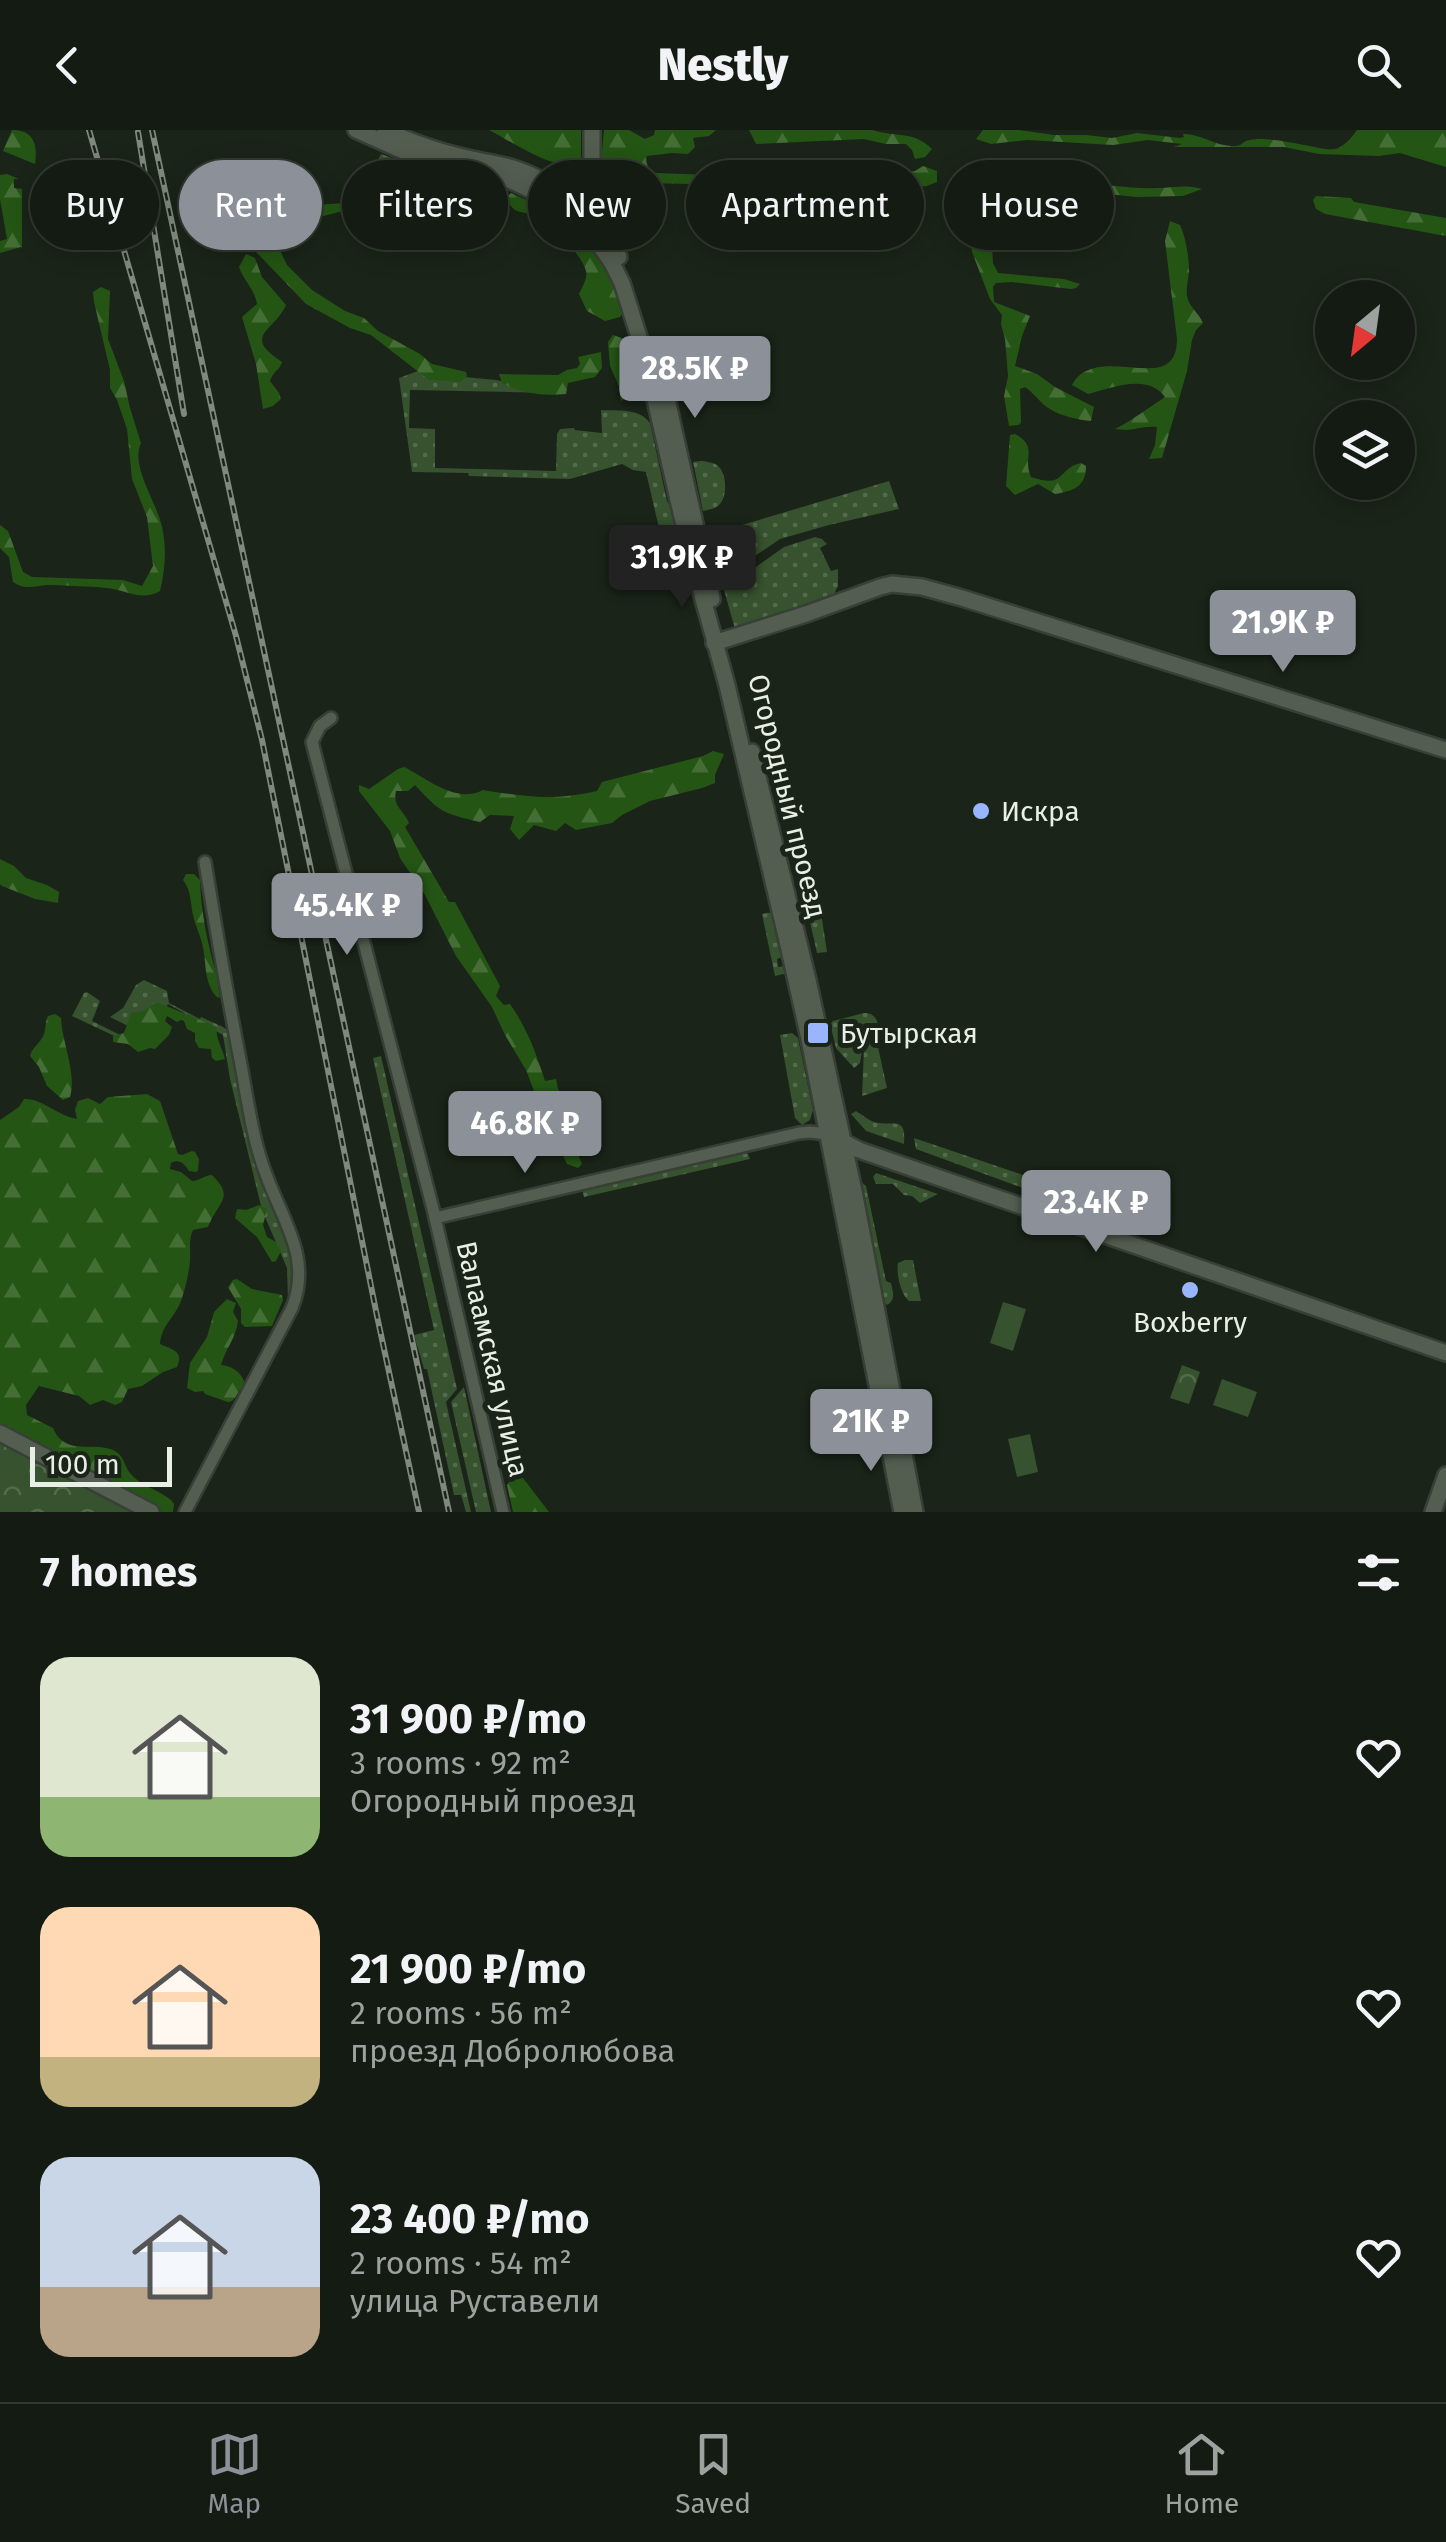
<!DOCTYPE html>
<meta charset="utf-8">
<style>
body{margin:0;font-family:"Fira Sans",sans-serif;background:#1d241b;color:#f1f3f6;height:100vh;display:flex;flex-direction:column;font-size:38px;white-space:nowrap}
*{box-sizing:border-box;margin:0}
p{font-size:32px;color:#9da19f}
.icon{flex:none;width:55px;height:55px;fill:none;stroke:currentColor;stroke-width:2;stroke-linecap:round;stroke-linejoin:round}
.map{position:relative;height:1382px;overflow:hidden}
.panel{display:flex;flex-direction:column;background:#141b12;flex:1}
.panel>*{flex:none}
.banner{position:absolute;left:30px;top:30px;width:1388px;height:90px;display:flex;gap:20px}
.needle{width:65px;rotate:209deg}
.buttons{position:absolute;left:1315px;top:150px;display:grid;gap:20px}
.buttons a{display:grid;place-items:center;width:100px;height:100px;border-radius:50%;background:#141b12;box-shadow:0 5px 25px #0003,0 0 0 2px #333932;font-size:50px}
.scale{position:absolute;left:30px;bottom:25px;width:142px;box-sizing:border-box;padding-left:10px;border:5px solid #e9efe7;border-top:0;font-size:28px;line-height:35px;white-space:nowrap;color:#e9efe7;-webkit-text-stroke:8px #1a2418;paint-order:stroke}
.price{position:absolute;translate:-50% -85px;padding:0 22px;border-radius:10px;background:#8c9099;color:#fff;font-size:32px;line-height:65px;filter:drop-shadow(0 2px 5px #0008)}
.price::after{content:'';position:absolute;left:50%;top:60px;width:30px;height:22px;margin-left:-15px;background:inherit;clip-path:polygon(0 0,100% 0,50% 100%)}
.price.active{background:#222;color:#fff}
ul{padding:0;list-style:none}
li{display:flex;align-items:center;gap:30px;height:250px;padding:0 40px}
li span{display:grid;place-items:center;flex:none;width:280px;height:200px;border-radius:30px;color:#555}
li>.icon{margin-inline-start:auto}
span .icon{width:120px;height:120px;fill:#fffc;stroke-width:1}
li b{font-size:42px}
h2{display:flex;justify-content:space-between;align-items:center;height:120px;padding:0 40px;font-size:42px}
.chip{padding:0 35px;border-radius:45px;background:#141b12;box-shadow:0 5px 25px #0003,0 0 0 2px #333932;font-size:35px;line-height:90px}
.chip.active{background:#8c9099;color:#fff}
header{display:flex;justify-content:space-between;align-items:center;height:130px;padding:0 40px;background:#141b12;font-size:45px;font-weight:800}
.dock{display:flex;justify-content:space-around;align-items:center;height:140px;border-top:2px solid #333932;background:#141b12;font-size:28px;color:#9da19f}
.dock a{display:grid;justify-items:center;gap:5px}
.dock .active{color:#8c9099}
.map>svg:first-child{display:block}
.grass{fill:url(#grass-dots)}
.forest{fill:url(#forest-firs)}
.park{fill:url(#park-crowns)}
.garden{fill:#36522e}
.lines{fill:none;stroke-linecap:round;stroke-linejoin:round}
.street-casing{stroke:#373f36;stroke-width:16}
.secondary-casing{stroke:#373f36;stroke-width:20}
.street{stroke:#535e50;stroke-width:11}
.secondary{stroke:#535e50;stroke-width:15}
.rail-casing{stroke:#81897f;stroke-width:6}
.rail{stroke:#1a2418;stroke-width:2.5;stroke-dasharray:8;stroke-linecap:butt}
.poi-dot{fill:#99b5fd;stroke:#1a2418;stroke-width:4}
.labels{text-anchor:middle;stroke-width:10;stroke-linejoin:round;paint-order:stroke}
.street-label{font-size:28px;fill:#e9efe7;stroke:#1a2418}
.poi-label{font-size:28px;fill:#e9efe7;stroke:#1a2418;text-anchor:start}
</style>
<header><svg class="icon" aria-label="back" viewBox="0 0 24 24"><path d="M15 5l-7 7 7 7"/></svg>Nestly<svg class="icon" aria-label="search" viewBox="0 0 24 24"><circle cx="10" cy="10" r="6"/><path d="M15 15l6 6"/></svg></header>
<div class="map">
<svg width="1446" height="1382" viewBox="0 0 1446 1382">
<defs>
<pattern id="grass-dots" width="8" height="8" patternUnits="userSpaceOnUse" patternTransform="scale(2.5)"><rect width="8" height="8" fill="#36522e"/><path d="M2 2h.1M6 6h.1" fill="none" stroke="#536b4c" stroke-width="1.8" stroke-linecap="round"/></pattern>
<pattern id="forest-firs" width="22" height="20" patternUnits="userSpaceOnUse" patternTransform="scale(2.5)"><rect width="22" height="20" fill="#245514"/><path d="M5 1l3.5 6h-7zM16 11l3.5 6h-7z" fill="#446e36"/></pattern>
<pattern id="park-crowns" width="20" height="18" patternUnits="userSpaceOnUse" patternTransform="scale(2.5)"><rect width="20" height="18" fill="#36522e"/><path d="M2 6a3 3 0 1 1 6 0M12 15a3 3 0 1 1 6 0" fill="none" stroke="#536b4c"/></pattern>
</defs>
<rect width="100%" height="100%" fill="#1a2418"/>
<path class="grass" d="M381 24 429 41 505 61 438 62 381 70 372 41Z
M429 237 454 246 496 250 554 263 410 260 409 298 435 299V338L556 341 557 304 560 299 574 298 575 300 602 303 601 280C619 281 639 278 650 293L667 371C678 386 680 411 681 429L674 431 664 397 659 398 646 342 633 340 622 334 570 349 469 346 468 343 412 342 399 248Z
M701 331C704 331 714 333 717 335 727 342 728 367 719 375 715 379 708 380 703 381L693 332Z
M889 351 899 379 829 395 780 409 721 449 712 404Z
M815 407 822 409 827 414 820 418 831 441 838 439V456L834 464 735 499 724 460 784 417Z
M802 714 807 735 803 737 811 777 820 776 827 822 817 823 803 761 806 760 804 753H801L794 723 796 715Z
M773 782 783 827 777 829 778 837 785 836 787 843 775 846 762 784Z
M144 850 167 861 169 873 200 889 201 887 223 897 231 903 238 943 290 1107 294 1144 288 1170 287 1138 262 1080 230 949 223 905 168 874 144 920 72 886 84 863 87 862 100 871 92 891 122 906 128 896 110 887 123 878 136 855Z
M864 883C877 883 878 893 880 903L863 914 860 933 854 938 836 918 830 894 833 891Z
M792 903 798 908 813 980 810 990 802 995 795 988 780 905Z
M876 908 887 958 862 966 864 918Z
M381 926 457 1259 446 1272 471 1382H466L461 1365H454L427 1239H424L414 1205 434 1200 373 928Z
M856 981C864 986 870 992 879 993 897 995 906 988 904 1014L866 1001 851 984Z
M914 1008 1062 1058 1058 1071 916 1019Z
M744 1022 748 1024 750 1029 584 1067 582 1059Z
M876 1043 938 1064 920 1073 912 1066 904 1065 893 1054H876L873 1047Z
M861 1052 866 1056 886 1151 891 1153C893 1162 896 1170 887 1175L882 1170Z
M905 1130H913L921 1171H909C901 1165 896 1144 898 1133Z
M464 1257 491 1382H476L451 1272Z"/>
<path class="forest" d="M12 0C34 0 38 15 35 34L3 21Z
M489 0H581V36C555 41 512 12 489 0Z
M604 0H629L645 9 654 5 655 0H716L709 6 693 8 695 17 688 24 672 23 647 26C645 33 648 39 655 43L712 45 754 41 840 46 874 42 905 43 915 41 923 36 937 41V52L927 56 906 58 845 55 809 57 786 53 729 55 611 52 602 47 600 43Z
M749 0H872C897 8 913 0 932 19L925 27 915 29 912 20 906 14H886L864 9 756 14Z
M983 0H1019L1054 5H1086L1112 8 1137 3 1180 8 1184 7 1183 4C1200 3 1216 17 1235 16 1245 15 1240 12 1250 10 1265 7 1289 12 1304 15 1332 20 1338 26 1357 0H1446V37L1400 23 1379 26 1319 24 1284 17H1174L1182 14 1148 10 1113 15 1028 10 991 14 976 9Z
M386 40C399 42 405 50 417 55 431 61 445 52 459 60L429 64 398 75 358 77 316 88 285 91 275 96 273 106 287 135 312 160 345 181 364 188 378 201 420 224 432 234 466 242 467 246 460 252 429 250 371 205 350 198 306 174 238 103 234 88 241 95 250 94C269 74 339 74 367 72L373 64 378 45Z
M7 44 19 49H14V58L22 59V119L21 117 0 123V111L7 109 0 69V45Z
M1070 48C1100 55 1131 59 1161 58 1177 57 1187 55 1202 59L1183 66 1136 67 1044 57 975 61 966 56 968 51 984 49 1028 51Z
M511 63 556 83 596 116 599 131 616 156 623 182 620 187 605 191 587 181 579 164C582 157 588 148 586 141 582 125 553 95 539 87 524 79 513 88 507 67Z
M1316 66 1351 68 1354 72 1446 88V106L1325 84 1316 79 1313 70Z
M969 80 973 84 977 100 992 116 993 133 998 143 1064 149 1080 154 1076 158 1071 159 1012 152 996 153 993 157 994 172 1030 186 1022 206 1015 236 1037 244 1055 257 1094 277 1091 291C1079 290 1060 286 1050 279 1041 274 1035 264 1025 257L1020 259 1021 292 1019 295 1009 296 1004 266 1008 246 1005 209 1001 194 1002 185 990 169 972 122Z
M1170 91 1180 95C1186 108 1189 127 1189 142 1188 150 1186 158 1187 166 1189 177 1199 183 1203 193L1196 200 1192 210 1187 241 1162 328 1149 329 1155 315 1157 297C1141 295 1133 302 1115 299 1133 290 1148 278 1165 267 1147 243 1113 258 1088 264L1072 255C1097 209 1177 270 1177 209L1165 111Z
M246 124 255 128 262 147 286 175C274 202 241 205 282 232 280 240 273 241 270 251L279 263 281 269 273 276 263 279 256 234 242 187 257 174C255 160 244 151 239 137Z
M101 157 110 161 108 209 124 251 130 278 141 313C130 337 157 372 162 397 167 419 165 440 160 461 140 472 127 460 107 458 88 456 69 456 51 455 36 455 26 461 13 452L9 427 0 418V395L8 401 23 442 32 447 123 450 142 456 153 436 147 387 132 349 127 299 117 270 110 258V240L94 172 93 162Z
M613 205 633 212 637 219 645 258 621 271 619 256 610 236 608 212Z
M601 222 602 238 595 247 568 253 566 264C542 266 524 264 502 253L499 244 558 245 567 240 577 238 580 234 578 227Z
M1015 304C1039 317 1022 328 1031 347 1067 359 1056 339 1081 333L1086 336C1086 357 1073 361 1055 364L1038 354 1015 365 1006 356 1010 305Z
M713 621 724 624 715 645V653L702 658 650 671 622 685 612 693 576 700 565 693 556 701 534 695 519 710 510 699 514 686 490 685 480 692C442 683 441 683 415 655L408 661H396C392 677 405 681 409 693L405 697 449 772H455L500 856 496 866 504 875 510 874C527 898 536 923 545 951L556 949 566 996 582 1034 578 1038 567 1034 542 982 526 940 505 905 492 877 456 826 425 765 400 728 390 701 359 661V655L369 659 398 639 404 637C428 649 456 674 483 660 527 667 553 671 597 661L602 652 703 626Z
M0 729 14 736 26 748 47 755 59 762 58 773 35 769 2 756 0 754Z
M186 744H194L200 750C201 781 207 812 216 842 218 850 218 858 220 867L218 868C203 854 207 832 202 813 200 805 196 797 194 789 190 775 192 761 183 750Z
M155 873H159L217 897C215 908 222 917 225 929L216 931 212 928 211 919 199 918 195 911V903L187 899 184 891 181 890 177 892 167 886 165 891 172 897 169 905 155 919 150 918 138 922 128 914 113 912V906L124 903 131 883 144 881Z
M55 884 61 888C62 913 77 943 70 967L63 970 47 956 39 937 30 926C32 917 41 913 44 904 46 898 45 892 48 886Z
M147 964 160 971 178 1024 182 1025 192 1021 195 1022 199 1029 198 1040 196 1042 189 1041C185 1034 179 1028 171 1033L170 1039 181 1042 192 1051C200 1051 204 1045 212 1045 235 1068 219 1070 208 1097L193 1100C188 1110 191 1120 190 1131 189 1143 185 1160 181 1171 175 1187 161 1196 160 1214 173 1220 184 1221 177 1237L163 1242 142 1256 128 1259 122 1272 115 1275 103 1270 90 1275 79 1266 39 1256 26 1275 27 1285 53 1298C65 1326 90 1312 110 1319 124 1323 123 1334 130 1343 139 1355 159 1360 171 1370L174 1374 173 1382H161L0 1296V990L19 977 24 969C42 968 58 986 77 989L75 980 78 971 88 968 100 974 108 967Z
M259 1075 267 1079 263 1095 267 1107 276 1112 281 1121 276 1131 272 1132 257 1107 235 1088 237 1079 246 1080Z
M237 1149 252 1159 282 1165 283 1170 272 1196 245 1197 241 1193V1179L228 1157 233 1150Z
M227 1169 236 1173 233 1182 238 1191C236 1208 226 1218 221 1235 231 1236 240 1241 244 1251L243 1257C237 1261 236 1272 228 1272L205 1264 203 1261 195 1262 187 1258 190 1233 207 1207 214 1182Z
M513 1347 523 1348 549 1382H513L507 1355Z"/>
<path class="park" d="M1182 1235 1200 1242 1189 1274 1170 1268Z
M0 1307 143 1382H0Z"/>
<path class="garden" d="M1003 1172 1026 1179 1013 1221 990 1213Z
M1222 1249 1257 1262 1248 1287 1213 1275Z
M1030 1304 1038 1342 1017 1347 1008 1309Z"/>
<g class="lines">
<g class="street-casing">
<path id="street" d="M331 588 320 596 312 612 433 1079 503 1382
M435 1088 799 1003 810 1002 827 1004
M185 1382 292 1178C312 1129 283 1091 267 1047 253 1012 248 973 241 935 228 868 216 800 205 732"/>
</g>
<g class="secondary-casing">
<path id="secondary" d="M356 0 412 25 509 50 544 66 572 85 594 107 612 133 622 153 645 226 691 426 727 555 788 815 808 904 902 1382
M385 0C409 11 434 20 459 26 477 31 496 33 513 38 559 53 596 86 619 127
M592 0V54L601 96
M655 229 666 265 712 469
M714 513 806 484 880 457 892 454 922 457 962 468 1446 620
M752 622 808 850 854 1061 915 1382
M840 1010 859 1020 1446 1223
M0 1303 151 1382
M1433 1382 1446 1345"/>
</g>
<use href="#street" class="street"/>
<use href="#secondary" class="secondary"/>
<g class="rail-casing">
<path id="rail" d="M89 0 236 506 262 610 377 1186 419 1382
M152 0 449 1382
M138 2 184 284"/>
</g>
<use href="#rail" class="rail"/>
</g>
<g class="poi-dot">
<circle cx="981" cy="681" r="10"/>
<rect x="806" y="891" width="24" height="24" rx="5"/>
<circle cx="1190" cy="1160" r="10"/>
</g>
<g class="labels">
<g class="street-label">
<text transform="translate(788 666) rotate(76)" y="10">Огородный проезд</text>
<text transform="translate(493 1229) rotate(77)" y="10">Валаамская улица</text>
</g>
<g class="poi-label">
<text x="1001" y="691">Искра</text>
<text x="840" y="913">Бутырская</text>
<text x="1190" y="1202" text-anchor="middle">Boxberry</text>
</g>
</g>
</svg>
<div class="buttons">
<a><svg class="needle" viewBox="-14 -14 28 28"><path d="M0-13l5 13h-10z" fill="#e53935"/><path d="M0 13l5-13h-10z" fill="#9da19f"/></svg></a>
<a><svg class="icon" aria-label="layers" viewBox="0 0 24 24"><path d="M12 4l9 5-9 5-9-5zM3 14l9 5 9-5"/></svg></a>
</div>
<div class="scale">100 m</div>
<b class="price" style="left:695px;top:291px">28.5K ₽</b>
<b class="price active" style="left:682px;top:480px">31.9K ₽</b>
<b class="price" style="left:1283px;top:545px">21.9K ₽</b>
<b class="price" style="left:347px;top:828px">45.4K ₽</b>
<b class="price" style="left:525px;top:1046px">46.8K ₽</b>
<b class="price" style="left:1096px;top:1125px">23.4K ₽</b>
<b class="price" style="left:871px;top:1344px">21K ₽</b>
<div class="banner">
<a class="chip">Buy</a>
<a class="chip active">Rent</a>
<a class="chip">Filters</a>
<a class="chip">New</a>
<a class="chip">Apartment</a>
<a class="chip">House</a>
</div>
</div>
<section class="panel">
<h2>7 homes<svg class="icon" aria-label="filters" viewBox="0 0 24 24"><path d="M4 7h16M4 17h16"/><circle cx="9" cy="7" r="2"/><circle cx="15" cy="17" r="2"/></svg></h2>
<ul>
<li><span style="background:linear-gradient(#dfe7d0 70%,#8fb573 0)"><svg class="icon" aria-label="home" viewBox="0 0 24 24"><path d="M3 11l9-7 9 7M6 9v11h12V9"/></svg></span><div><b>31 900 ₽/mo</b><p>3 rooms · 92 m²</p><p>Огородный проезд</p></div><svg class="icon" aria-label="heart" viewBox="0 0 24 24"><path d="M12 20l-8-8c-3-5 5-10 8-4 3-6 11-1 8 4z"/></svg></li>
<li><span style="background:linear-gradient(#ffd9b3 75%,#c2b280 0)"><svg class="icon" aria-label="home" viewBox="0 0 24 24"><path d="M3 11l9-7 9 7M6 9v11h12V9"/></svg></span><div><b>21 900 ₽/mo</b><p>2 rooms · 56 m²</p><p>проезд Добролюбова</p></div><svg class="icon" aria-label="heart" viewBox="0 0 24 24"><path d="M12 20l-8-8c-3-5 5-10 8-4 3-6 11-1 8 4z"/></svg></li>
<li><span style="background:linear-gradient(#c9d6e8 65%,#b9a48a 0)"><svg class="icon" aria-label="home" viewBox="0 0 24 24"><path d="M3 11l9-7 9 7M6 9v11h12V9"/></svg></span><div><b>23 400 ₽/mo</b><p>2 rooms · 54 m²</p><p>улица Руставели</p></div><svg class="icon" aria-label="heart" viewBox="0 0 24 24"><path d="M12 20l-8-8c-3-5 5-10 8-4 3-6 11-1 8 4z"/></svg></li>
</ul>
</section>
<nav class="dock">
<a class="active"><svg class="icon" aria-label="map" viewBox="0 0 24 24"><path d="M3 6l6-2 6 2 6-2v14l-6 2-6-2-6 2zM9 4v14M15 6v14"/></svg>Map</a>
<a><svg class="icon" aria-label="saved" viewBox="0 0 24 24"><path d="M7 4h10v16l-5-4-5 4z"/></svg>Saved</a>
<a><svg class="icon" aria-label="home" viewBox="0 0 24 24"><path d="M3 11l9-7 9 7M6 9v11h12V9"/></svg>Home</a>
</nav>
